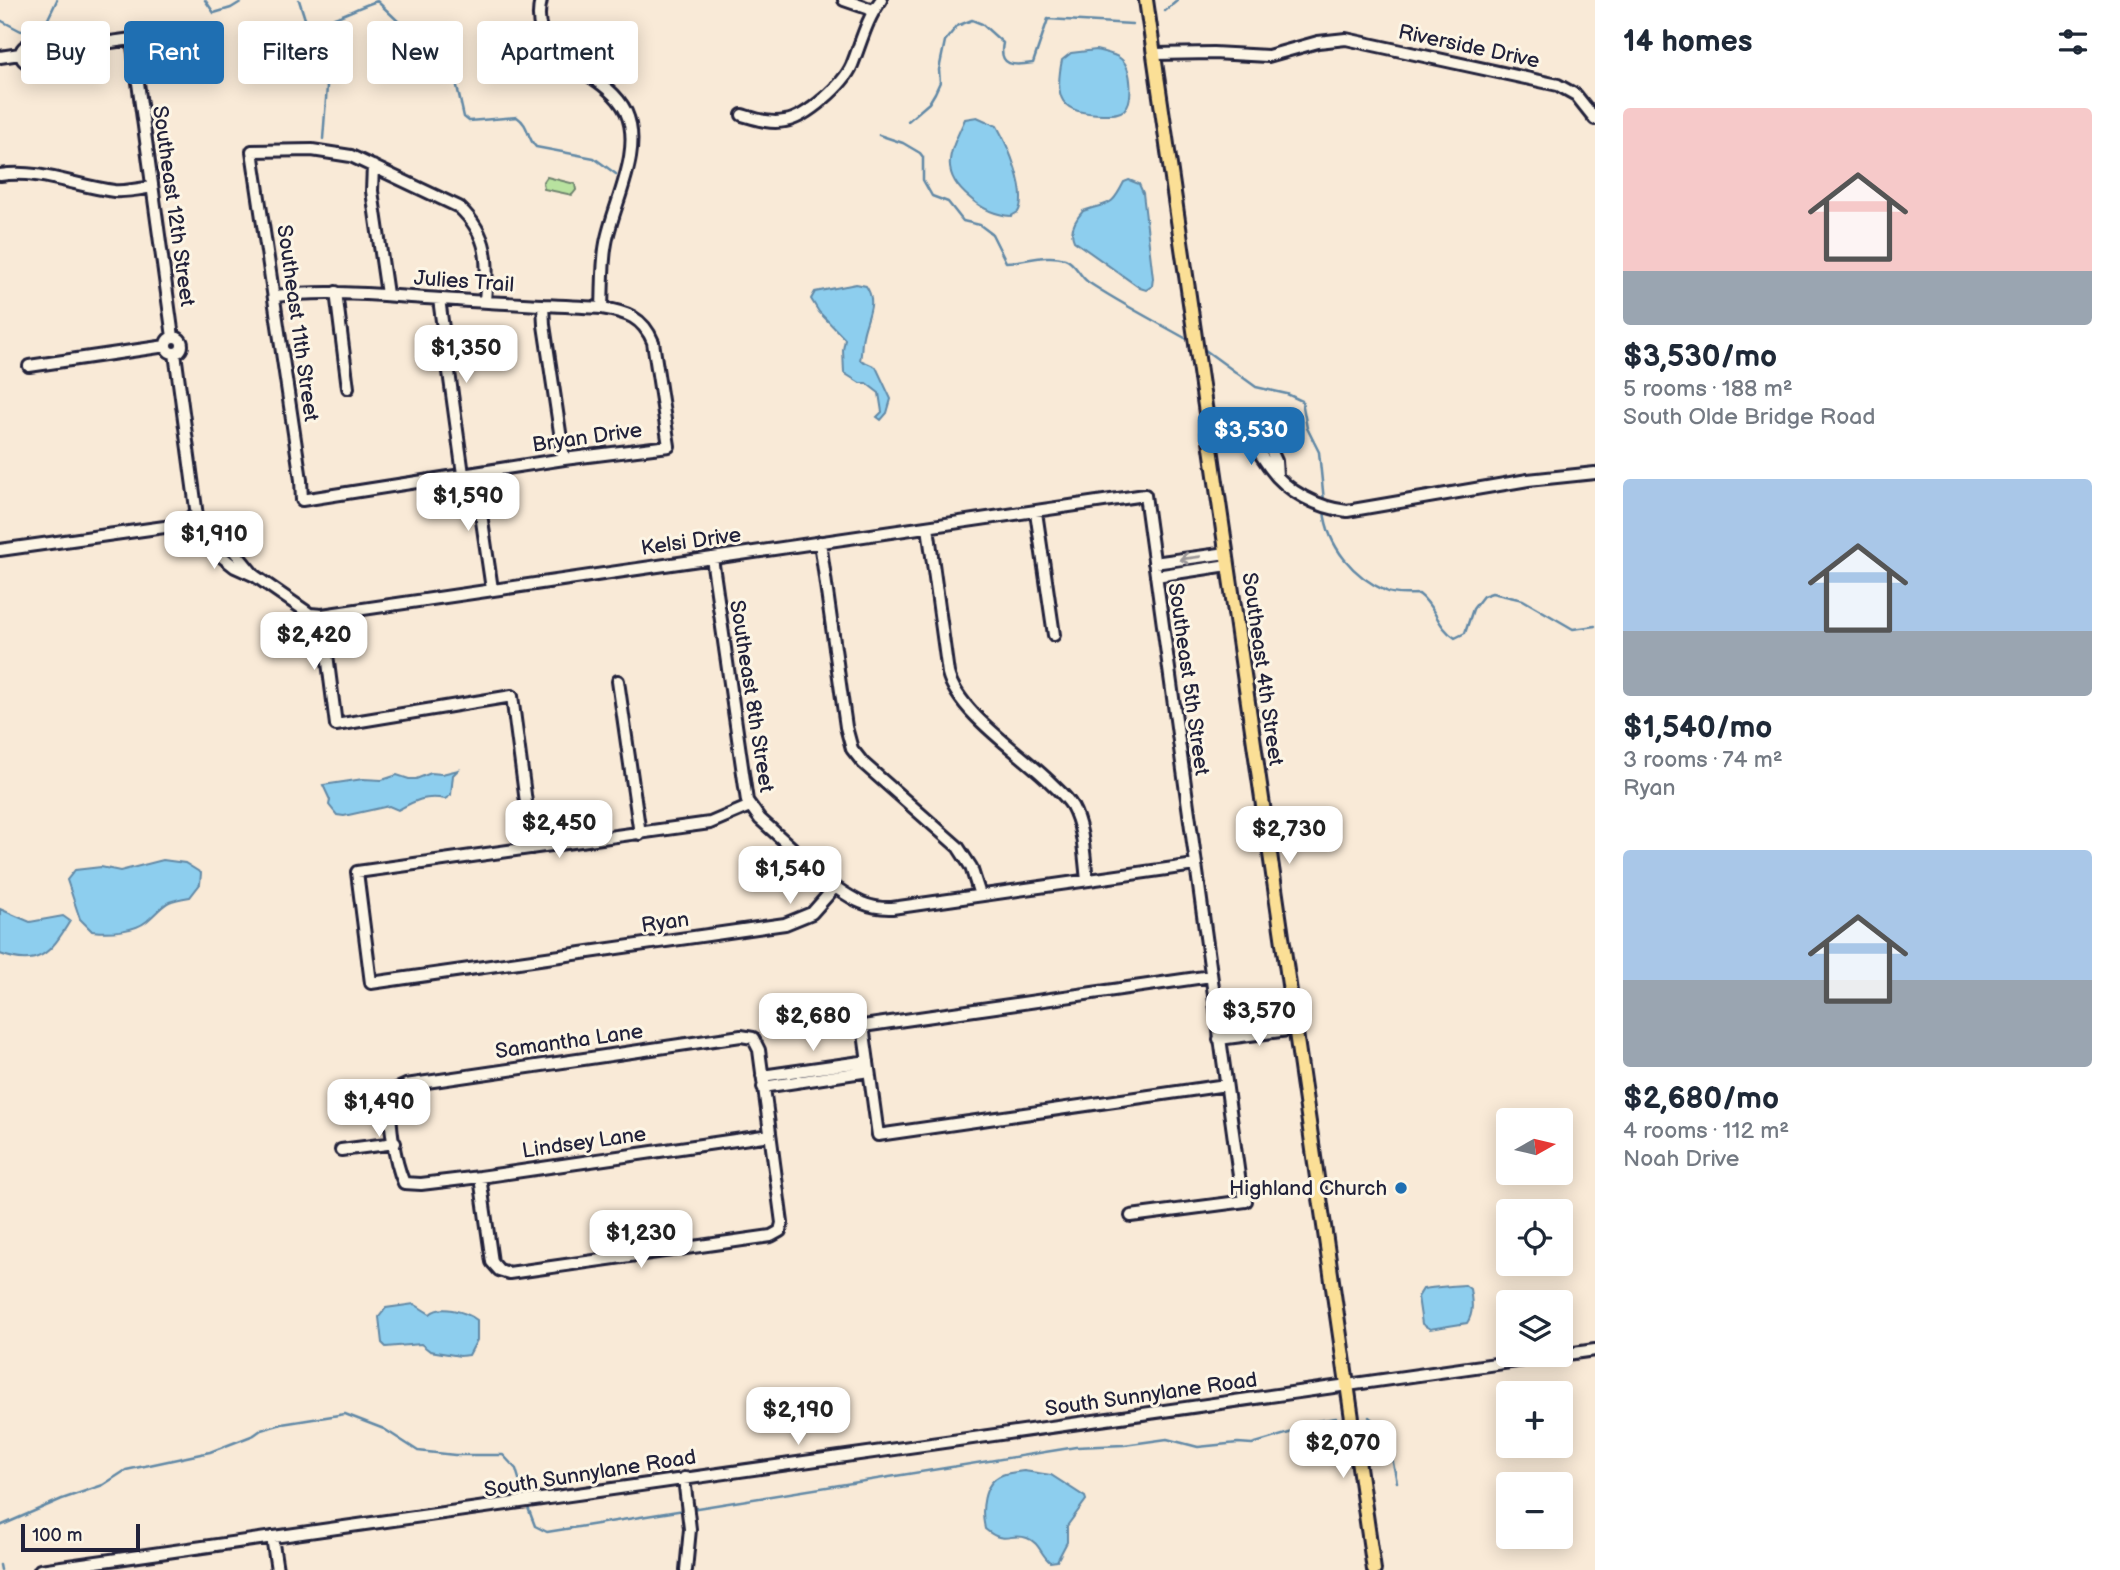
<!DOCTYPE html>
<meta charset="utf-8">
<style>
body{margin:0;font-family:"Balsamiq Sans",sans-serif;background:#f6f6f7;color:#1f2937;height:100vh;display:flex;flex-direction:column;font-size:26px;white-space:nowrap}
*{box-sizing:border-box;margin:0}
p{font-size:23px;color:#747a83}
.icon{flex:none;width:38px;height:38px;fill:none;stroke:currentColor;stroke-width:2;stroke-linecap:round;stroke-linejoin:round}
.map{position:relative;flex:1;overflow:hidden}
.panel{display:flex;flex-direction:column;background:#fff;width:525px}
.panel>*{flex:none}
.hud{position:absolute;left:21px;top:21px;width:665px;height:63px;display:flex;gap:14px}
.needle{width:46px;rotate:82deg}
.fabs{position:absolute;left:1496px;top:1108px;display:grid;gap:14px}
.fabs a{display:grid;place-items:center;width:77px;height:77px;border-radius:7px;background:#fff;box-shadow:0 4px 18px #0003;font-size:35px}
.scale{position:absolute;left:21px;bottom:18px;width:119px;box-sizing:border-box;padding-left:7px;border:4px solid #22223b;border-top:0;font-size:19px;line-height:24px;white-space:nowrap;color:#22223b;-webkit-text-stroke:5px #fcf5e5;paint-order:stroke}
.price{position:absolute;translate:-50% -60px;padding:0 16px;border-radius:14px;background:#fff;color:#222;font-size:23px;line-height:46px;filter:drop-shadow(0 2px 4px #0008)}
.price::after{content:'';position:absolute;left:50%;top:42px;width:21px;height:16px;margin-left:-10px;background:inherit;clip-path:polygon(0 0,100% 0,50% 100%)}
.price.selected{background:#1f6fb2;color:#fff}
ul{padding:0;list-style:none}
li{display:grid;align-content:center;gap:14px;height:371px;padding:0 28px}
li span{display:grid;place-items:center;height:217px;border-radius:7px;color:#555}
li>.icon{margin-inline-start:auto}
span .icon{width:126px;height:126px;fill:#fffc;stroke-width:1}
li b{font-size:30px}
h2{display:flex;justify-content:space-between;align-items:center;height:84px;padding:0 28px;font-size:30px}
.tag{padding:0 24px;border-radius:7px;background:#fff;box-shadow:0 4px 18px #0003;font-size:24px;line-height:63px}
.tag.selected{background:#1f6fb2;color:#fff}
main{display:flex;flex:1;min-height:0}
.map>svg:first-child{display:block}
.green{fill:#b8e29f;stroke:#6d826d;stroke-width:2}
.water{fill:#8dceee;stroke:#6289a6;stroke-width:2}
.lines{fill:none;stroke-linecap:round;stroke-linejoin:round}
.stream{stroke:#6289a6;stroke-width:2.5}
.minor-casing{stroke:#22223b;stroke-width:16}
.major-casing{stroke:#22223b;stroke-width:18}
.minor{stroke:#fcf5e5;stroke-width:10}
.major{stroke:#fbdf96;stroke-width:12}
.oneway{stroke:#9a9698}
.poi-dot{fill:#1f6fb2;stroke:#fcf5e5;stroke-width:2.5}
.labels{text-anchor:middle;stroke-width:6;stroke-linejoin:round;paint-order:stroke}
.street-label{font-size:21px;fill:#22223b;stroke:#fcf5e5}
.poi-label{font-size:21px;fill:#22223b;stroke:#fcf5e5;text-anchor:end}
</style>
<main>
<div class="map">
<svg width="1595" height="1570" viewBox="0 0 1595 1570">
<rect width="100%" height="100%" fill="#f9ead7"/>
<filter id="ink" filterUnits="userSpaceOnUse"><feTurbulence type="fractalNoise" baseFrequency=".0143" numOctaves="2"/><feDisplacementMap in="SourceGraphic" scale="14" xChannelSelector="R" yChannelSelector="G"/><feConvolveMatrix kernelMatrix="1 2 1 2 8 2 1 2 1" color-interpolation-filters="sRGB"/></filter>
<g filter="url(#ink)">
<path class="green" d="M547 177 575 184 576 190 572 195 544 189 543 183Z"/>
<path class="water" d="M1096 50C1103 52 1115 54 1121 59 1132 68 1134 101 1124 110 1118 115 1110 114 1103 114 1060 114 1054 98 1062 60L1071 53Z
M977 117 997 126C1007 144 1029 193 1018 212L1011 216C996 215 981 208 970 198 938 172 950 152 965 119Z
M1129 180 1139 184 1143 193 1153 278 1152 286 1146 290 1140 288 1074 241C1069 231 1076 219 1083 211 1109 201 1110 210 1124 182Z
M856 284 866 286C878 303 866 318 863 336 861 344 862 352 860 360L876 367 891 399 887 413 881 420 877 417 882 412 879 393 866 383H860L844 373 843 350 845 339 819 312 811 299 815 292Z
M458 770 453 775 451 795 445 799C426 795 416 800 398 810L389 806 344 816 337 815 329 805 330 800 323 785 363 779 382 780 397 775 409 779H416L431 773 442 774Z
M163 860 185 863 201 873 200 884 190 897C161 902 168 903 147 921 134 932 108 933 92 931L80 919 67 880 75 870 101 867 120 871Z
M0 909 30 922 63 916 70 921C50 954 38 968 0 954Z
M1465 1285 1470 1289C1472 1301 1474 1313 1467 1323L1430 1329 1422 1324 1418 1297 1423 1289C1438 1287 1450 1286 1465 1285Z
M414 1304 430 1314C441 1304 466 1312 477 1320V1340L469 1355 460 1356 430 1351 421 1344 386 1347 382 1343 379 1317 386 1308Z
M1024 1471 1051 1475 1085 1497 1086 1500 1067 1526V1542L1057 1561 1050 1562C1041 1555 1039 1542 1027 1538 1010 1532 1005 1546 985 1529 981 1511 982 1483 1002 1475 1009 1472 1017 1472 1024 1471Z"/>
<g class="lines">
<path class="stream" d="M205 0 214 13 231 8 244 0
M299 0 305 19 314 24C336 20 355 8 377 1L401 24 403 53 427 68 449 70 454 73 464 117 469 121 517 117C530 126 526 137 536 147L594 158 616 174
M1165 11 1178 0
M0 20 21 31 45 25 57 0
M307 21 293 44 291 62 320 75 327 86 323 139
M908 121 929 103 935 93 940 82 939 70 945 41 957 26 972 20 982 24 1003 43C998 67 1014 66 1033 63L1048 19 1132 24
M879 135 903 143 920 153 923 157V180L932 196 948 202 963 221 980 225 992 234 1006 262C1025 262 1046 253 1065 259 1076 263 1079 276 1088 282 1121 304 1157 322 1192 342
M1201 347 1256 387 1287 394 1302 401 1307 428 1319 452 1324 501
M1324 511C1328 547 1354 577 1386 591 1395 596 1409 594 1419 594 1436 607 1437 627 1455 638L1465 633 1473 609 1483 596 1492 593 1523 600 1573 629 1595 626
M1369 1417C1389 1431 1392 1459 1397 1482
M527 1505 535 1526 547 1532 684 1510
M691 1509 1076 1447 1124 1445 1167 1439 1198 1447 1238 1443 1252 1444 1296 1431 1317 1421 1336 1418
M0 1526 62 1499 103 1485 126 1470 210 1452 254 1435 261 1430 282 1424 345 1414 384 1429 418 1451 455 1455H503L516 1469 525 1499
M0 1565 1 1570"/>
<g class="minor-casing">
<path id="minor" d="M541 0C525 63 604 66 626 112 644 151 613 204 606 243 602 264 603 287 602 308
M844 0 873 10
M21 54a9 9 0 1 1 18 0a9 9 0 1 1-18 0Z
M39 52 132 39 173 337
M1154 54 1213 53 1268 56 1318 42 1346 39 1558 85 1576 95 1595 119
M0 57 20 54
M742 115C756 119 770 124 785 121 806 118 844 84 852 65 861 43 866 20 881 0
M373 166 372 191 387 294
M0 175C40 169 75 186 114 191 126 192 140 189 152 187
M336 292 348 388
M275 296C331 289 385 296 441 299 495 303 548 305 602 308 626 312 643 317 653 342L669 446 564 459 302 500 301 480 252 151 312 150 351 156 459 207C490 236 488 262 485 301
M439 299 463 474
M543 305 544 325 564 459
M166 345a8 8 0 1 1 16 0a8 8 0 1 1-16 0Z
M175 353 197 516
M29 366 166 346
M1246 438C1257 447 1262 457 1270 468 1287 492 1319 508 1347 511L1528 480 1595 473
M1212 443 1257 437 1265 438 1276 461 1277 475
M475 473 492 589
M1036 512 1054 635
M203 524 235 552 253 574
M928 527 948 673C958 713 1020 752 1050 782 1058 790 1066 796 1072 806 1084 828 1084 856 1087 880
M194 533 199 532 203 527V521L197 516 191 517 187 520 188 530 235 567 255 576 310 614 322 615 1145 495 1240 1183 1246 1201 1131 1216
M820 542 846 727 852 749 863 763 958 847 971 867 980 895
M0 550 186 524
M712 558 747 801 760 819 835 887
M1154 563 1227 553
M1156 576 1228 565
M322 615 336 725 512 696 532 848
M618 681 640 834
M750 806 710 823 357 872 371 983 785 924 812 913 835 887C854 900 868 909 892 908L1195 865
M1211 976 863 1026 878 1135 1226 1085
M1218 1026 1294 1016
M1219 1039 1296 1029
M762 1076 868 1061
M763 1087 869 1071
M341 1150 395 1143
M480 1177 492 1262 499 1270 509 1273 771 1236 780 1231 782 1223 759 1050 753 1038 741 1036 406 1085 392 1091C387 1114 394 1161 404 1183L421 1184 480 1177 770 1135
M684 1478 690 1529 686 1570
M272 1537 277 1570
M40 1570 1595 1350"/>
</g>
<g class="major-casing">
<path id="major" d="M1146 0 1374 1570"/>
</g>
<use href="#minor" class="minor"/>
<use href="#major" class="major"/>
</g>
<defs><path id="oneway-shaft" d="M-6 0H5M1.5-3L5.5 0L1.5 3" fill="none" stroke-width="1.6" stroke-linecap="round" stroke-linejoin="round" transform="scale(1.75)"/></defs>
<use class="oneway" href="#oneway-shaft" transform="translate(1190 558) rotate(173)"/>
</g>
<circle class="poi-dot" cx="1401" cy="1188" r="7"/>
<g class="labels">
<g class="street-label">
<text transform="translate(1469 46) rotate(12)" y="7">Riverside Drive</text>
<text transform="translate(174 206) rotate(82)" y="7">Southeast 12th Street</text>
<text transform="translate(464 281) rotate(4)" y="7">Julies Trail</text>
<text transform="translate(298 323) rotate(82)" y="7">Southeast 11th Street</text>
<text transform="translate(587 437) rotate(-8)" y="7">Bryan Drive</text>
<text transform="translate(691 541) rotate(-8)" y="7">Kelsi Drive</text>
<text transform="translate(1263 669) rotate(82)" y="7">Southeast 4th Street</text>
<text transform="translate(1189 679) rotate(82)" y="7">Southeast 5th Street</text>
<text transform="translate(752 696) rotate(81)" y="7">Southeast 8th Street</text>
<text transform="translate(665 922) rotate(-8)" y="7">Ryan</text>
<text transform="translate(569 1041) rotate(-8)" y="7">Samantha Lane</text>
<text transform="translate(584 1142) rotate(-8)" y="7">Lindsey Lane</text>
<text transform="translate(1151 1394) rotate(-8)" y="7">South Sunnylane Road</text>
<text transform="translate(590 1473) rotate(-9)" y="7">South Sunnylane Road</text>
</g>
<g class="poi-label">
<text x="1387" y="1195">Highland Church</text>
</g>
</g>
</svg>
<div class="fabs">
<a><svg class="needle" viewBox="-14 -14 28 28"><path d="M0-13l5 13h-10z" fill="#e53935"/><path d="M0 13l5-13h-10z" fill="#747a83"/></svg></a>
<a><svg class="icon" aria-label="locate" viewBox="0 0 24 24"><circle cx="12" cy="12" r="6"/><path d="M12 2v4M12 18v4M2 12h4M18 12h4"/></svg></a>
<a><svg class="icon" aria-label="layers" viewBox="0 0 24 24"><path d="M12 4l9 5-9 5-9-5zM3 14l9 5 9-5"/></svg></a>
<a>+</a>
<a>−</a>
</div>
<div class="scale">100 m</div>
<b class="price" style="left:466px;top:385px">$1,350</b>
<b class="price selected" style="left:1251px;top:467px">$3,530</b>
<b class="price" style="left:468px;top:533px">$1,590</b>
<b class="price" style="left:214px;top:571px">$1,910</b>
<b class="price" style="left:314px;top:672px">$2,420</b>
<b class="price" style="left:559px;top:860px">$2,450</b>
<b class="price" style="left:1289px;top:866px">$2,730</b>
<b class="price" style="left:790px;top:906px">$1,540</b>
<b class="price" style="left:1259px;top:1048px">$3,570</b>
<b class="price" style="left:813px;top:1053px">$2,680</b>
<b class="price" style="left:379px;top:1139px">$1,490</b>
<b class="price" style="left:641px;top:1270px">$1,230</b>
<b class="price" style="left:798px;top:1447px">$2,190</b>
<b class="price" style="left:1343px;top:1480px">$2,070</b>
<div class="hud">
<a class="tag">Buy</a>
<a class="tag selected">Rent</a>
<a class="tag">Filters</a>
<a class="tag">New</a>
<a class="tag">Apartment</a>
</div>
</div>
<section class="panel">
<h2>14 homes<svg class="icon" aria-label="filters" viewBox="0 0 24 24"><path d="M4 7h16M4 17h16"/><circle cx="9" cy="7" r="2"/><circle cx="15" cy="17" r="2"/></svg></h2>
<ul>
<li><span style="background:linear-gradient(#f6c9c9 75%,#9aa5b1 0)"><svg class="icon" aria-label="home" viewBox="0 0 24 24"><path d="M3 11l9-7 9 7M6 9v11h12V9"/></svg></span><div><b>$3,530/mo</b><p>5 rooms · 188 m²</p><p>South Olde Bridge Road</p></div></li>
<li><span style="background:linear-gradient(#a9c7e8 70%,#9aa5b1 0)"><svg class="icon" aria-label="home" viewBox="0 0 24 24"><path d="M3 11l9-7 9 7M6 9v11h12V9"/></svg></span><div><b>$1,540/mo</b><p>3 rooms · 74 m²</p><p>Ryan</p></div></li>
<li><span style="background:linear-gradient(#a9c7e8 60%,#9aa5b1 0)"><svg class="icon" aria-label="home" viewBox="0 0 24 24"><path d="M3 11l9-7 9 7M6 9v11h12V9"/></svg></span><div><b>$2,680/mo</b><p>4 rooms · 112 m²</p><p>Noah Drive</p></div></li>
</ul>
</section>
</main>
